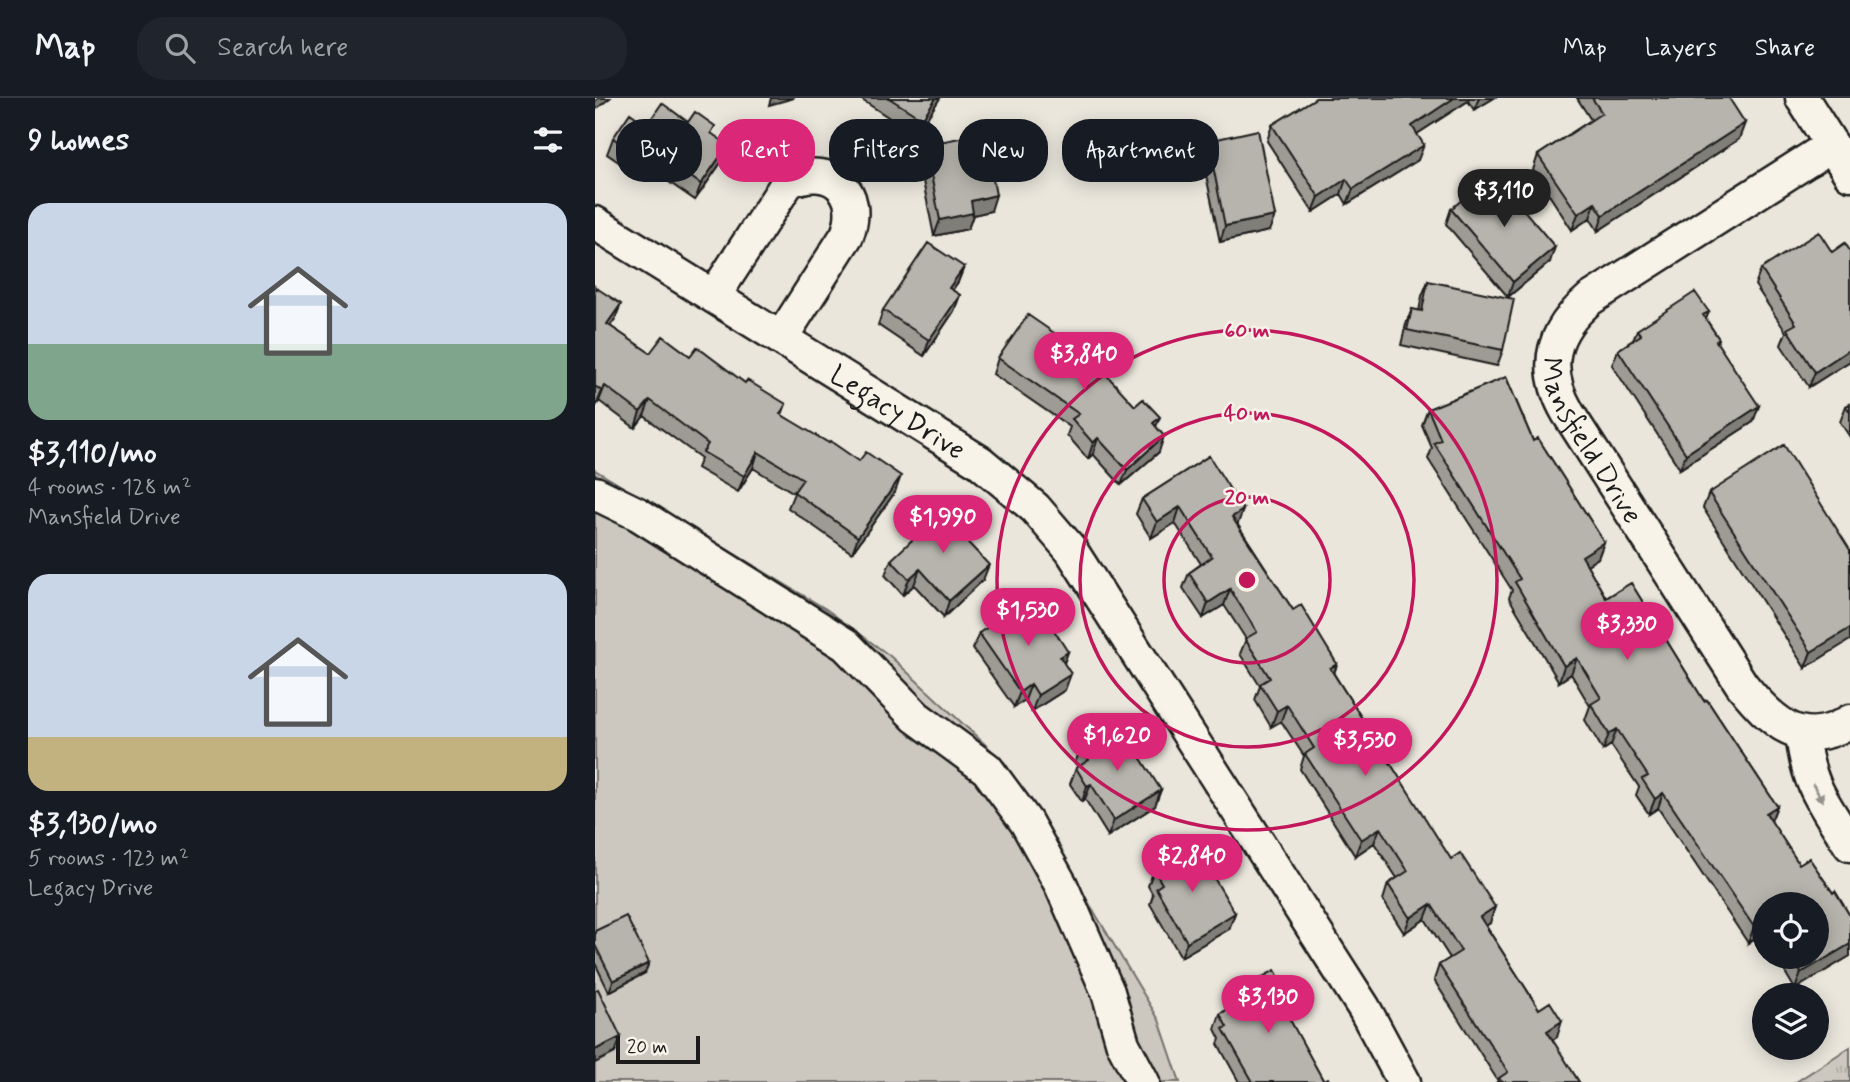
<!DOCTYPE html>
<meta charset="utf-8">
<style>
body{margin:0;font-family:Mynerve,sans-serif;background:#20242c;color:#f1f3f6;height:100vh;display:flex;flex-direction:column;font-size:26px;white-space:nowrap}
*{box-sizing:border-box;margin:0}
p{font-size:23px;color:#9ea1a6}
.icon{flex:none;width:38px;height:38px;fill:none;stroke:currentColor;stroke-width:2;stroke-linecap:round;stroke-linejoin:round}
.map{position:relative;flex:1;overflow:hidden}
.sheet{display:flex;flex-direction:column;background:#171b24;width:595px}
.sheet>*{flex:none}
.hud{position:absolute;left:21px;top:21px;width:665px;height:63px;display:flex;gap:14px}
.buttons{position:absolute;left:1157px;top:794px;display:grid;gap:14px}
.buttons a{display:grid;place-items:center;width:77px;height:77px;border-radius:50%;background:#171b24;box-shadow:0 4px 18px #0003;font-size:35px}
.scale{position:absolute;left:21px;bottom:18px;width:84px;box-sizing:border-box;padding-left:7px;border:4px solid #1c1c1c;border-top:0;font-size:19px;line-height:24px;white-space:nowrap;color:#1c1c1c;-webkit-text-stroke:5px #f7f3e8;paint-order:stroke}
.price{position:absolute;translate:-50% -60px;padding:0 16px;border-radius:24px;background:#db2777;color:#fff;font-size:23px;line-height:46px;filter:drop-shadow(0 2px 4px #0008)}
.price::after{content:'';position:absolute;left:50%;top:42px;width:21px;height:16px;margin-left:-10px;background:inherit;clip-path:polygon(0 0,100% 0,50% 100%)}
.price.on{background:#222;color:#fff}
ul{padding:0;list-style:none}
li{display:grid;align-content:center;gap:14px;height:371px;padding:0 28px}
li span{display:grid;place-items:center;height:217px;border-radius:21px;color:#555}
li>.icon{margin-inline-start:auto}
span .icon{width:126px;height:126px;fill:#fffc;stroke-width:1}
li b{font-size:30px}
h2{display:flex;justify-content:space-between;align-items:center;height:84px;padding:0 28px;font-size:30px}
.chip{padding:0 24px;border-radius:28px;background:#171b24;box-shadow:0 4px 18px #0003;font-size:24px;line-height:63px}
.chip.on{background:#db2777;color:#fff}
header{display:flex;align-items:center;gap:42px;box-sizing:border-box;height:98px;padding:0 35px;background:#171b24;border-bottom:2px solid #363941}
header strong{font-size:33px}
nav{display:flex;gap:38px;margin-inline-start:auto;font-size:24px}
.search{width:490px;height:63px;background:#20242c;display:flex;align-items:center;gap:18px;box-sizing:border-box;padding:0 24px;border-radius:28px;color:#9ea1a6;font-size:26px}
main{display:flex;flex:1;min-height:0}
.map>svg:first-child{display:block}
.grass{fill:#ccc8c0;stroke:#74726e;stroke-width:2}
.park{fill:url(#park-tufts);stroke:#74726e;stroke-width:2}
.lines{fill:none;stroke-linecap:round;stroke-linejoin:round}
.minor-casing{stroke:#1c1c1c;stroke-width:37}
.minor{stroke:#f7f3e8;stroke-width:32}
.wall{fill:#9d9b94;stroke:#1c1c1c;stroke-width:2}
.shaded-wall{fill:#7f7e78;stroke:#1c1c1c;stroke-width:2}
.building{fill:#b6b4ac;stroke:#1c1c1c;stroke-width:2}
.oneway{fill:#94928c}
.ring{fill:none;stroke:#c2185b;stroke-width:3.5}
.labels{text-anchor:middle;stroke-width:5;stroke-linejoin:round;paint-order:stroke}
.street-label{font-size:28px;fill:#1c1c1c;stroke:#f7f3e8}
.centre{fill:#c2185b;stroke:#f7f3e8;stroke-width:3.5}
.ring-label{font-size:21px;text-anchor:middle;font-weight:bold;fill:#c2185b;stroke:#f7f3e8;stroke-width:5;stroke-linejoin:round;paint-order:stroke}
</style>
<header>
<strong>Map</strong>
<div class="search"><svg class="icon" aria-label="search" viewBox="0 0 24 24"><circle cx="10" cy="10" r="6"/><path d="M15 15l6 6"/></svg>Search here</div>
<nav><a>Map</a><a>Layers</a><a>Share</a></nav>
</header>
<main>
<section class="sheet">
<h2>9 homes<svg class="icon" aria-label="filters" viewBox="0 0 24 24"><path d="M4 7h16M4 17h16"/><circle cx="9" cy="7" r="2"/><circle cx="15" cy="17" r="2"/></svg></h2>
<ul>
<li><span style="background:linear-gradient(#c9d6e8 65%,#7fa58c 0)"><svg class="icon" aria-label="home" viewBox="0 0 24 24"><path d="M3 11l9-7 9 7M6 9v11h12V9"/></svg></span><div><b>$3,110/mo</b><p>4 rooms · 128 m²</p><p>Mansfield Drive</p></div></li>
<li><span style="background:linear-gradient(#c9d6e8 75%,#c2b280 0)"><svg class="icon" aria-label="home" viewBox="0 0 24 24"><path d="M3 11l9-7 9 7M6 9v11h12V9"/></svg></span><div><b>$3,130/mo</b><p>5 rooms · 123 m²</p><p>Legacy Drive</p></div></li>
</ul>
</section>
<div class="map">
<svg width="1255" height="984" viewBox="0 0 1255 984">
<defs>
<pattern id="park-tufts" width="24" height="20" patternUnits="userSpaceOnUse" patternTransform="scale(1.75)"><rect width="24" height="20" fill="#ccc8c0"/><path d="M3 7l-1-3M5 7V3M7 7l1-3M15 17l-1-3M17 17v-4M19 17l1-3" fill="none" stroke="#afaba4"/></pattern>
</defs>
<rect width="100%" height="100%" fill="#eae6dc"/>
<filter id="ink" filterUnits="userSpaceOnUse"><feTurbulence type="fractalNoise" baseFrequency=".0143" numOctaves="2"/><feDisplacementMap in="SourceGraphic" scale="14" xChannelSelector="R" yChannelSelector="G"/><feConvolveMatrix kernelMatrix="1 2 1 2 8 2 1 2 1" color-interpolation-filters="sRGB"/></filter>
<g filter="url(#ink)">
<path class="grass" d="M0 372 231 511 295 558 410 665 564 922 585 984H0Z"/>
<path class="park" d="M1255 949V984H1201Z"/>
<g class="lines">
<g class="minor-casing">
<g id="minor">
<path d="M1207 0 1255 76"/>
<path id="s1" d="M1237 47 995 201C956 234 947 270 973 315L1147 587C1176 623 1207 654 1255 623"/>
<path id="s2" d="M0 125 385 364 440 410 476 452 769 910 809 984"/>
<path d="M119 198 193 84C235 64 269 93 252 137L186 240"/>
<path d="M0 395 43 416 251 547 321 619 392 671 431 724 466 787 513 894 528 946 548 984"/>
<path d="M1207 636C1213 688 1228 704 1255 747"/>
</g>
</g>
<use href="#minor" class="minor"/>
</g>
<path class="wall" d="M264 0H345L321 37Z
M721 0H899L879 12 873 3 822 36 823 62 752 106 746 96 718 114 672 43 677 27Z
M982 0H1134L1144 41 1003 133 995 120 977 132 938 72 943 57 996 22Z
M93 24 117 36 127 63 100 102 55 71 49 81 12 56 18 40 52 27Z
M613 43 674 133 625 144 607 58Z
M330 47 396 113 378 117 373 131 339 138 324 63Z
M877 100 955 164 913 199 851 126 856 111Z
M1255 153V263L1214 289 1186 247 1191 234 1160 187 1166 171 1237 154Z
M369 169 363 184 357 192 365 197 359 213 329 258 283 227 288 212Z
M833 183 908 252 902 268 806 247 811 226 817 211 824 213 827 198Z
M0 189 20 221 15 228 55 255 95 258 191 306 187 317 300 394 257 455 193 410 199 395 158 370 143 394 102 370 106 360 49 318 40 330 4 303 1 308H0Z
M1114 214 1111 221 1124 241 1122 245 1158 324 1085 371 1017 267 1023 252 1038 242 1042 232Z
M403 260 540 308 561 329 564 354 526 387 498 356 493 361 472 337 475 329 398 276Z
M911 279 938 343 943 340 1009 444 1003 460 992 467 1011 500 1036 485 1109 603 1112 602 1182 708 1176 723 1204 766 1214 760 1238 795 1240 793 1255 818V858L1200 891 1181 859H1222V807H1169V838L1167 836 1153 845 1063 710 1054 716 1041 697 1044 689 1016 647 1008 652 990 622 995 608 976 576 964 584 914 500 917 492 833 361 837 350 827 327 833 311Z
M1255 306V339L1245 324 1251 308Z
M614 358 643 427 698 512 742 566 739 576 895 825 891 828 962 939 957 942 984 984H902L903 983 839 882 844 867 855 860 830 821 809 835 788 802 793 786 802 780 779 745 760 758 705 671 709 658 686 623 676 629 660 602 665 588 645 556 651 541 629 507 608 520 588 490 594 475 606 466 580 425 556 440 541 416 547 401Z
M1114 395 1255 452 1210 570 1108 410Z
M370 441 388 482 349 519 319 487 308 497 290 477 296 462Z
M384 535 473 554 469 565 470 592 437 613 430 602 419 609 378 551Z
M486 650 560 708 513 738 490 701 487 704 475 686 481 670 483 669 480 665Z
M559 772 640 815 634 831 586 859 555 806 558 797 553 788Z
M0 833 50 875 14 894 0 865Z
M642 893 692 918 728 982 735 984H644L623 946 625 941 620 931 625 916 636 909Z"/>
<path class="shaded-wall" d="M4 0H15L0 12V3Z
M176 0H199L174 7Z
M341 0H345L321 37 327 21Z
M859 0H874L873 3 811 43 817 28Z
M884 0H899L879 12Z
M1150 25 1144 41 1003 133 1008 117Z
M133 47 127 63 100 102 106 86Z
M829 47 823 62 752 106 758 91Z
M61 55 55 71 49 81 54 65Z
M751 81 746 96 718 114 724 99Z
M401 97 396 113 378 117 373 131 339 138 345 122 376 103Z
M1000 105 995 120 977 132 983 116Z
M680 118 674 133 625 144 630 128Z
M960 149 955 164 913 199 918 184Z
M369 169 363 184 348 206 354 190Z
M365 197 359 213 329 258 334 242Z
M26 206 20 221 6 241 12 226Z
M1255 251V263L1214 289 1220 274Z
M10 288 4 303 1 308 7 293Z
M55 302 49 318 40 330 45 314Z
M1164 308 1158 324 1085 371 1091 356Z
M565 319 559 334 558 325Z
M569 338 564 354 526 387 532 372Z
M503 340 498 356 493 361 498 345Z
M163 354 158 370 143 394 149 378Z
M306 378 300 394 257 455 263 439Z
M585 409 580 425 556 440 562 424Z
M648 412 642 428 637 419Z
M375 427 369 443 365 436Z
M1009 444 1003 460 981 474 987 458Z
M394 467 388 482 349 519 354 503Z
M325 471 319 487 308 497 314 481Z
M635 491 629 507 608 520 613 505Z
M1255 530V542L1210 570 1216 554Z
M473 554 467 570 465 559Z
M982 560 976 576 964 584 969 568Z
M742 566 737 581 735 570Z
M476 576 470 592 437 613 443 597Z
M436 586 430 602 419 609 425 594Z
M692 607 686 623 676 629 682 613Z
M1022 631 1016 647 1008 652 1014 636Z
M496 686 490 701 487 704 492 688Z
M566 692 560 708 513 738 519 722Z
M1068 695 1063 710 1054 716 1060 701Z
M1182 708 1176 723 1171 715Z
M785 730 779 745 760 758 766 742Z
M836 806 830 821 809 835 815 820Z
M900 809 895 825 879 835 885 819Z
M640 815 634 831 586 859 592 844Z
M1169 823V831L1167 836 1153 845 1159 829Z
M1255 846V858L1200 891 1206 875Z
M54 865 50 875 14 894 18 883Z
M697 903 692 919 688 909Z
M967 923 962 939 946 949 952 933Z
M26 939 20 955 0 965V952Z"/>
<path class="building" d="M294 0H341L327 21Z
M721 0H859L817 28 829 47 758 91 751 81 724 99 677 27Z
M997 0H1134L1150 25 1008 117 1000 105 983 116 943 57 1007 15Z
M67 5 93 24 100 14 120 28 116 35 133 47 106 86 61 55 54 65 18 40 35 15 52 27Z
M663 32 680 118 630 128 613 43Z
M389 35 401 97 376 103 378 115 345 122 330 47Z
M901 79 960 149 918 184 856 111 874 96 877 100Z
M1224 134 1237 154 1250 145 1255 153V251L1220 274 1192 231 1201 226 1166 171Z
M333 145 369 169 354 190 365 197 334 242 288 212Z
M833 183 919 201 908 252 812 232 817 211 827 213Z
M0 189 26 206 12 226 55 255 68 238 95 258 102 249 150 285 152 282 191 306 185 316 234 345 235 343 264 363 271 354 306 378 263 439 199 394 208 381 163 354 149 378 108 354 113 346 55 302 45 314 10 288 7 293 0 288Z
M1100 194 1114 214 1108 217 1124 241 1121 243 1164 308 1091 356 1023 252 1046 237 1042 232Z
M433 217 497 261 540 308 548 301 565 319 558 325 569 338 532 372 503 340 498 345 477 321 484 316 403 260Z
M911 279 938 343 943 340 1009 444 987 458 1011 500 1036 485 1109 603 1112 602 1182 708 1171 715 1204 766 1214 760 1238 795 1240 793 1255 818V846L1206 875 1196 859H1222V807H1169V823L1159 829 1068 695 1060 701 1047 681 1053 678 1022 631 1014 636 996 606 1006 600 982 560 969 568 920 484 925 481 839 345 846 342 833 311Z
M1255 306V314L1251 308Z
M1189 347 1255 452V530L1216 554 1114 395Z
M614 358 648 412 637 419 698 512 706 507 742 566 735 570 856 761 865 755 900 809 885 819 944 911 955 904 967 923 952 933 984 984H907L904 980 913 974 844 867 866 853 836 806 815 820 793 786 813 773 785 730 766 742 710 656 719 650 692 607 682 613 665 586 675 580 650 541 662 534 635 491 613 505 594 475 617 459 585 409 562 424 547 401Z
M355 406 375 427 365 436 394 467 354 503 325 471 314 481 296 462Z
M438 500 473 554 465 559 476 576 443 597 436 586 425 594 384 535Z
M524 626 566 692 519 722 496 686 492 688 481 670 494 662 486 650Z
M600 748 640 815 592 844 561 790 567 786 559 772Z
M31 818 54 865 18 883 0 847V833Z
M680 872 697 903 688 909 728 982 733 980 735 984H658L628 931 632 929 625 916 647 903 642 893Z
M3 891 26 939 0 952V893Z"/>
<defs><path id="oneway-solid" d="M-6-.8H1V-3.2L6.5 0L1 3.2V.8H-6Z" transform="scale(1.75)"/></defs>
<use class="oneway" href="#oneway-solid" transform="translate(1223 695) rotate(59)"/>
</g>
<g class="ring">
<circle cx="652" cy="482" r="83"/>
<circle cx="652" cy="482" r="167"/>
<circle cx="652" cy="482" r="250"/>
</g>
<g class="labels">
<g class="street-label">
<text dy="10" stroke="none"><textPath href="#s2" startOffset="357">Legacy Drive</textPath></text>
<text dy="10" stroke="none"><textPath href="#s1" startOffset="450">Mansfield Drive</textPath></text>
</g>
</g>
<circle cx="652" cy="482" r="10" class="centre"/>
<g class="ring-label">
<text x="652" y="239">60 m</text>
<text x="652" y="322">40 m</text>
<text x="652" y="406">20 m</text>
</g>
</svg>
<div class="buttons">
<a><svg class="icon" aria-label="locate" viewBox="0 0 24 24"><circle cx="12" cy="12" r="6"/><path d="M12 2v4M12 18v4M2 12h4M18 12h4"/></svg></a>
<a><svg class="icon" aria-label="layers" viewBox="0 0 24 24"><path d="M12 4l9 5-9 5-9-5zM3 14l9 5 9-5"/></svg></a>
</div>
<div class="scale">20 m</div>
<b class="price on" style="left:909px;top:131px">$3,110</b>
<b class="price" style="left:489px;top:294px">$3,840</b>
<b class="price" style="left:348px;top:457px">$1,990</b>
<b class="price" style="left:433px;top:550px">$1,530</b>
<b class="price" style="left:1032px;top:564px">$3,330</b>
<b class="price" style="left:522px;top:675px">$1,620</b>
<b class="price" style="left:770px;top:680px">$3,530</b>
<b class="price" style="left:597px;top:796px">$2,840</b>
<b class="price" style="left:673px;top:937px">$3,130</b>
<div class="hud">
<a class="chip">Buy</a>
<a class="chip on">Rent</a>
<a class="chip">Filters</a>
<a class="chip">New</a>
<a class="chip">Apartment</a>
</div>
</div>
</main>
